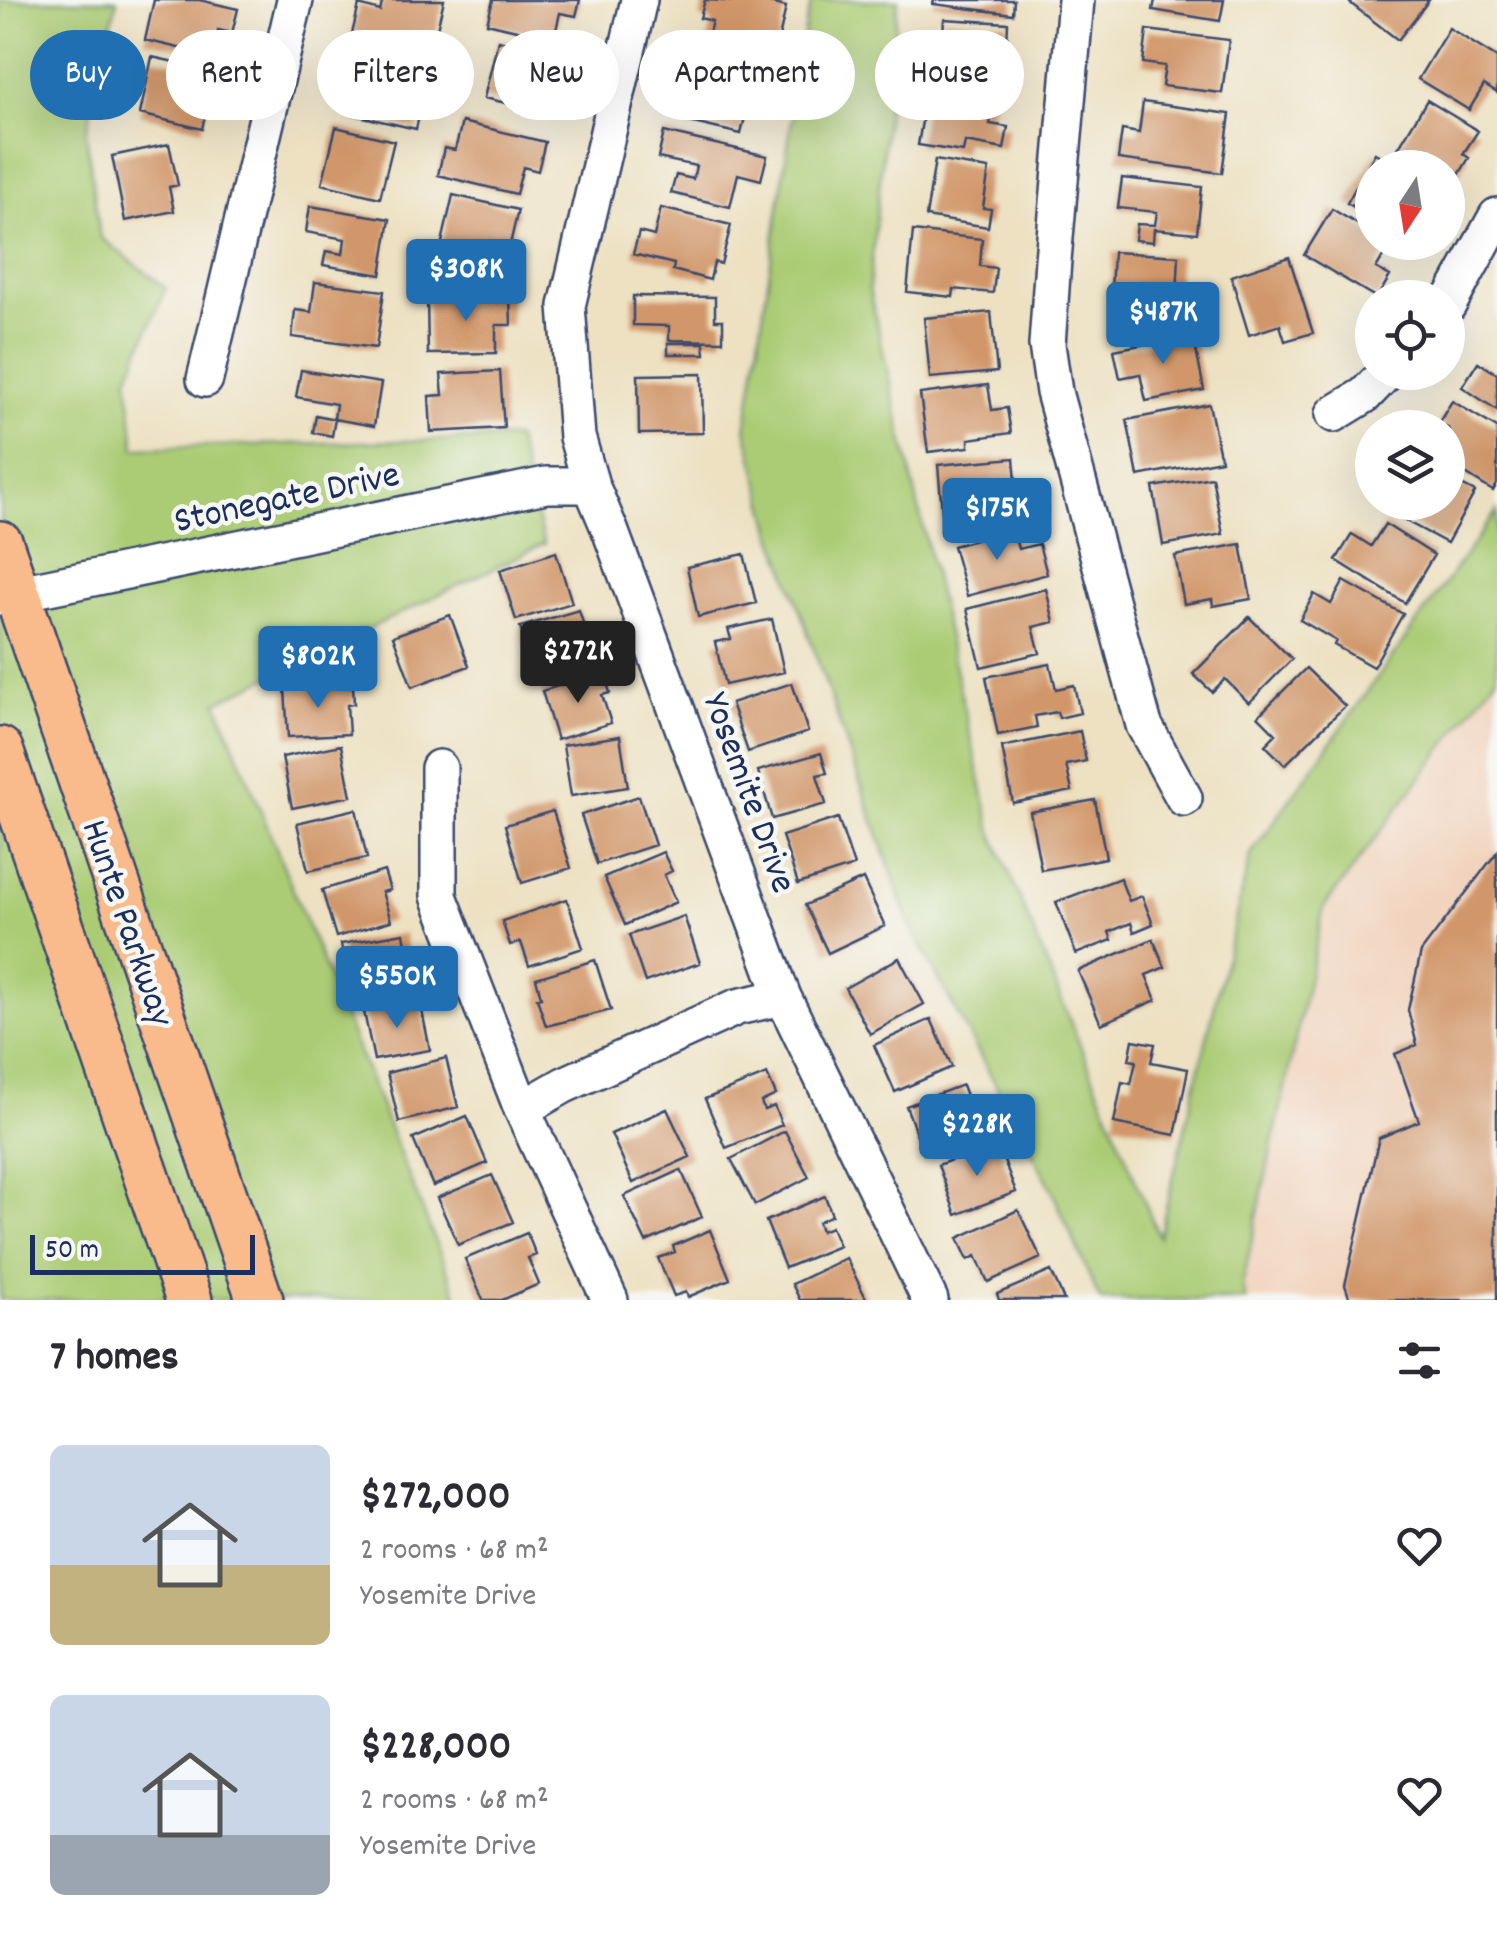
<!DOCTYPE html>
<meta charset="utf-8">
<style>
body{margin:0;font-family:Dekko,sans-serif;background:#f7f7f7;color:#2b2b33;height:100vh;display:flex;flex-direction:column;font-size:38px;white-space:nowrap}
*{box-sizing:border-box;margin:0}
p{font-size:32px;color:#7c7c81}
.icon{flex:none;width:55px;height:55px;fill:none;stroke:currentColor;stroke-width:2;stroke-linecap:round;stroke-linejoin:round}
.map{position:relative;height:1300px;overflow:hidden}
.sheet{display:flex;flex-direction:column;background:#fff;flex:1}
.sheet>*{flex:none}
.guide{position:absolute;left:30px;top:30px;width:1438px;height:90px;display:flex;gap:20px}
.needle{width:65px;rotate:192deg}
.buttons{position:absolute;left:1355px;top:150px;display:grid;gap:20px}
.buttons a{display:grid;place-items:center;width:110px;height:110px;border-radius:50%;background:#fff;box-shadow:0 10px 40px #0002;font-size:50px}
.scale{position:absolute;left:30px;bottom:25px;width:225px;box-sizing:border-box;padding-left:10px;border:5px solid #1b2f5e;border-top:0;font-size:28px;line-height:35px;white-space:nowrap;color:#1b2f5e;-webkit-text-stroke:8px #f6f6f2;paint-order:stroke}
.price{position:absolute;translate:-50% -85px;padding:0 22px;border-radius:10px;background:#1f6fb2;color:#fff;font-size:32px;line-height:65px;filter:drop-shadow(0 2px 5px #0008)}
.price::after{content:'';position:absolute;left:50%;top:60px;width:30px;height:22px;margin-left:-15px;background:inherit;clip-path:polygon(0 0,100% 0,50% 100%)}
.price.current{background:#222;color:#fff}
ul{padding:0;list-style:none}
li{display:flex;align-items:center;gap:30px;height:250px;padding:0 50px}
li span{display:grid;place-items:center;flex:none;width:280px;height:200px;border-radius:15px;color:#555}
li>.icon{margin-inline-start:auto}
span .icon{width:120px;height:120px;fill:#fffc;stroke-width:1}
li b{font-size:42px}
h2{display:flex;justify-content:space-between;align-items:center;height:120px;padding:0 50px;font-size:42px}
.chip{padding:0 35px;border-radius:45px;background:#fff;box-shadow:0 10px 40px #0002;font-size:35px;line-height:90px}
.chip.current{background:#1f6fb2;color:#fff}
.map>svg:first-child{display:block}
.built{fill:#f2d4be}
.green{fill:#abcc74;stroke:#637e69;stroke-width:2.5}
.building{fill:#d1976b}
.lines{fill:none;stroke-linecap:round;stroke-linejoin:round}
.minor-casing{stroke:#3a4a6d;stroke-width:40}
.major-casing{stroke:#3a4a6d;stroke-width:50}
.minor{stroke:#fff;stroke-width:35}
.major{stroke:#fabb8c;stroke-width:45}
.labels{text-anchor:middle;stroke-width:9;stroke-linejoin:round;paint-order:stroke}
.street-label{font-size:38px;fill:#1b2f5e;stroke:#f6f6f2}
</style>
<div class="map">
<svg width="1497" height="1300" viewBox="0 0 1497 1300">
<rect width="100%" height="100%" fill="#f6f6f2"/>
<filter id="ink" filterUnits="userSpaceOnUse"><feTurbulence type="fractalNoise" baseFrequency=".01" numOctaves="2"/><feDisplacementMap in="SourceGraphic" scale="20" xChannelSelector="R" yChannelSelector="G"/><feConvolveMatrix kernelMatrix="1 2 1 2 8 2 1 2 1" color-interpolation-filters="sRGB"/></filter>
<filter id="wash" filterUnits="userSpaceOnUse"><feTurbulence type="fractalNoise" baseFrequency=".0048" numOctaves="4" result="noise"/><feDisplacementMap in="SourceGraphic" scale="40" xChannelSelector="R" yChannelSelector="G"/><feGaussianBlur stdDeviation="2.25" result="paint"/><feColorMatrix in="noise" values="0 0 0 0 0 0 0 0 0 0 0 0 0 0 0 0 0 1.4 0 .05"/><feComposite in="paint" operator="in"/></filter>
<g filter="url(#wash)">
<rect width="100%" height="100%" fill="#ede1c2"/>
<path class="built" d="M1497 676V1300H1246L1242 1286 1324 907Z"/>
<path class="green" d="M0 0H117L86 134 100 237 166 288 128 377 135 448 516 438 544 544 217 702 459 1300H0Z
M812 0H898L869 289 992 831 1159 1237 1251 854 1497 511V676L1324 907 1242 1286 1246 1300H1100L1049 1184 910 925 772 530 746 430 806 23Z"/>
<g id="blocks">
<path class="building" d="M154 0H199L238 9 232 33 218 30 212 56 145 40Z
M383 0H444L430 57 351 38 359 5 380 11Z
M493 0H580L576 16 560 13 554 39 487 23Z
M705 0 743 2V0H758L786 7 773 65 705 49 712 21 700 18Z
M934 0H1014L1013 14 933 4Z
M1155 0H1224L1220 21 1153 10Z
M1352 0H1429L1398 40 1350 3Z
M944 19 1008 23 1005 82 940 78Z
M1449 28 1497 58V93L1484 85 1469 110 1418 79Z
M1147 30 1229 40 1222 93 1162 86 1165 66 1143 63Z
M498 40 560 55 546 112 484 98Z
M152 57 215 71 202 129 140 114Z
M346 58 388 67 389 64 429 74 416 129 350 114 356 87 340 83Z
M695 62 755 76 741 134 672 118 680 86 689 88Z
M928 86 995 97 990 124 1008 127 1004 149 965 142 963 152 918 145Z
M1427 100 1478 131 1463 154 1469 158 1453 185 1448 182V168H1425L1397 150Z
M1143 102 1230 114 1222 173 1118 159 1122 130 1139 133Z
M462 122 545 142 538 171 523 167 516 194 438 175 444 148 455 150Z
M336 127 394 141 380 198 322 184Z
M664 132 767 156 761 180 738 174 730 207 671 193 676 175 693 179 696 166 658 158Z
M169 144 178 185 169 187 174 211 125 221 112 156Z
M1375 153 1401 168H1372V217L1347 203Z
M935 160 989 169 983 208 991 209 988 227 926 217Z
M1122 178 1202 187 1197 233 1154 229 1153 242 1135 240 1137 224 1155 225 1157 212 1118 208Z
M453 195 518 210 505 266 440 251Z
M310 206 390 219 381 275 323 265 326 251 343 254 345 239 306 232Z
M661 208 731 225 721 264 714 262 710 280 673 270 674 264 633 254 639 232 654 236Z
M1332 209 1372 233V242H1392L1376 268 1390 276 1377 298 1304 255Z
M913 231 982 239 980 266 996 268 993 293 954 289 953 297 907 292Z
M1113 252 1179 256 1176 315 1110 311Z
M1289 257 1313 333 1285 341 1280 325 1249 335 1231 276Z
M315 282 384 291 376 348 292 337 295 310 311 312Z
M510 295 511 325H496V353L428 354 427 298Z
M633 296 715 297V320H723V341L669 340V326L633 325Z
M991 312 997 372 930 378 924 318Z
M1193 335 1204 390 1146 401 1140 374 1120 378 1114 350Z
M668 343H704L705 354H668Z
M1478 362 1497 374V410L1462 387Z
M301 370 381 383 374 426 334 419 336 404 296 397Z
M500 371 504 428 431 432 429 396 443 395 441 374Z
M702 374 703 433 639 434 638 375Z
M988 385 992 410 1007 408 1011 433 969 439V447L928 452 920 394Z
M1452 401 1497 428V484L1493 491 1448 463V435L1450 432 1448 428 1438 424Z
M1209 404 1221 460 1138 476 1127 420Z
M316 415 335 419 332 436 313 432Z
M1014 458 1016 481 983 484 984 500 1004 498 1006 517 943 523 938 465Z
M1212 477 1223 534 1163 545 1153 487Z
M1448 478 1475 492 1447 543 1389 512 1394 502H1448Z
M1385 524 1434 555 1405 603 1336 560 1352 534 1371 546Z
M1013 530 1018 549 1039 544 1047 574 967 596 953 546Z
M1241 544 1251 599 1213 606 1212 599 1184 604 1175 556Z
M556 552 572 603 516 620 500 570Z
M744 554 756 603 698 617 687 567Z
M1344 581 1403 614 1373 667 1334 645 1336 641 1300 620 1314 594 1331 604Z
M1046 589 1054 622 1033 627 1040 653 981 667 967 609Z
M579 610 594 659 535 676 520 627Z
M450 615 469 666 412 687 393 636Z
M1249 617 1292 659 1249 703 1225 679 1212 692 1193 674Z
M772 619 784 672 725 685 715 642 731 639 728 629Z
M1050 664 1056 689 1074 685 1080 713 1059 718 1057 712 1035 716 1037 727 998 735 986 677Z
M1306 668 1345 706 1285 765 1265 745 1276 734 1258 716Z
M604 672 610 693 602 695 611 723 557 740 542 691Z
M792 683 808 732 748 752 731 703Z
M353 686 354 704 347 705 349 734 288 737 285 689Z
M1080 731 1086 761 1066 765 1072 791 1013 803 1002 747Z
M620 736 628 787 571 796 563 745Z
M341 745 351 796 292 808 282 757Z
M821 753 827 773 817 775 826 804 772 819 758 771Z
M639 796 655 845 597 864 581 815Z
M1095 800 1106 858 1041 870 1030 812Z
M356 809 367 858 308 871 297 823Z
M553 811 571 868 522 883 505 825Z
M838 818 854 866 798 884 782 836Z
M663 852 672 871 664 875 676 902 625 925 604 877Z
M1497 852V1300H1350L1345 1285 1379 1138 1419 1121 1395 1054 1417 1045 1408 1010 1421 952Z
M384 871 390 890 382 892 391 921 336 937 322 890Z
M1120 878 1129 901 1142 896 1153 924 1134 932 1131 923 1109 932 1112 940 1076 954 1056 902Z
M863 879 885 926 828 953 805 905Z
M567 899 583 948 529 966 521 942 510 945 502 921Z
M684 916 700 963 645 982 629 935Z
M404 933 413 984 350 995 341 944Z
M1153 939 1165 967 1146 975 1156 1000 1101 1024 1078 971Z
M899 958 924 1004 870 1034 845 988Z
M595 960 611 1010 546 1026 537 998 541 997 536 978Z
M420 1001 430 1050 374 1060 364 1012Z
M931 1019 952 1067 895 1092 874 1045Z
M1133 1040 1155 1044 1151 1062 1188 1069 1175 1135 1114 1123 1122 1082 1131 1084 1136 1061 1129 1060Z
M446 1058 458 1107 399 1122 387 1073Z
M767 1074 776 1095 761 1102 764 1110 774 1106 782 1125 726 1148 705 1099Z
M962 1085 980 1133 924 1154 906 1106Z
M667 1109 690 1157 633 1183 611 1134Z
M467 1116 487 1163 433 1186 413 1139Z
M785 1131 809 1177 755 1205 731 1159Z
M997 1143 1016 1192 956 1215 938 1165Z
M681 1170 702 1217 646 1242 624 1196Z
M492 1175 513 1222 458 1245 437 1198Z
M825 1196 832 1215 818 1222 821 1231 831 1227 839 1246 785 1268 766 1221Z
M1018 1210 1041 1258 988 1282 976 1256 968 1260 958 1238Z
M710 1230 730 1279 688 1297 686 1292 674 1296 658 1258 675 1252 673 1246Z
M527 1233 536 1255 528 1258 539 1284 502 1300H483L465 1259Z
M846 1258 867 1300H800L792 1284Z
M1051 1271 1064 1300H999L997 1294Z"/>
</g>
</g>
<g filter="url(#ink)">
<use href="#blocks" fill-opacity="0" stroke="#3a4a6d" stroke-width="2.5"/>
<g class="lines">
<g class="minor-casing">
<path id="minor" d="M639 0 567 306 577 437 591 485 610 530 783 997 930 1300
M1076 0 1053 260 1047 345 1054 392 1144 725 1184 798
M1448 305 1497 216
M205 379 295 0
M1334 414 1365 395 1387 372
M0 597 546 485H591
M439 768V896L522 1109 610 1300
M522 1109 564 1085 737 1007 783 997"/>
</g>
<g class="major-casing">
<path id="major" d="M0 544 260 1300
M0 750 189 1300"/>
</g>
<use href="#minor" class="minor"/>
<use href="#major" class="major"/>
</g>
</g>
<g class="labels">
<g class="street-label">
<text transform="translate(286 495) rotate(-12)" y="13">Stonegate Drive</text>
<text transform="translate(752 792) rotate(70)" y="13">Yosemite Drive</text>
<text transform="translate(130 922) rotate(71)" y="13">Hunte Parkway</text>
</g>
</g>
</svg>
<div class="buttons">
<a><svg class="needle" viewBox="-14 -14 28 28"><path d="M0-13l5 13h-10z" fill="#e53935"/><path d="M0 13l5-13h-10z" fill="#7c7c81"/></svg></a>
<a><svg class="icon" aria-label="locate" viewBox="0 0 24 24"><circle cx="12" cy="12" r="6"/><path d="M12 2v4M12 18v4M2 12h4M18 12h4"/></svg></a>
<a><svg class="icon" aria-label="layers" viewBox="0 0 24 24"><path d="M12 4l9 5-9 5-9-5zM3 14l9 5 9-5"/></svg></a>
</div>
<div class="scale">50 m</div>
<b class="price" style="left:466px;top:324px">$308K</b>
<b class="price" style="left:1163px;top:367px">$487K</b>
<b class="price" style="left:997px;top:563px">$175K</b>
<b class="price current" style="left:578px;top:706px">$272K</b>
<b class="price" style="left:318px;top:711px">$802K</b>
<b class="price" style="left:397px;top:1031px">$550K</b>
<b class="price" style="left:977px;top:1179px">$228K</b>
<div class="guide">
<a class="chip current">Buy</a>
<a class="chip">Rent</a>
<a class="chip">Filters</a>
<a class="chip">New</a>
<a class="chip">Apartment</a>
<a class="chip">House</a>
</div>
</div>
<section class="sheet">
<h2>7 homes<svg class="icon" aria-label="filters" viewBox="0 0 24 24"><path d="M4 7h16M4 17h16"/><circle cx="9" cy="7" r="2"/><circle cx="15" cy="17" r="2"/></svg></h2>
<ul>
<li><span style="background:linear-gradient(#c9d6e8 60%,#c2b280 0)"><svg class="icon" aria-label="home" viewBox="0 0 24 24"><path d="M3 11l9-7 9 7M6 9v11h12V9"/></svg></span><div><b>$272,000</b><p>2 rooms · 68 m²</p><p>Yosemite Drive</p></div><svg class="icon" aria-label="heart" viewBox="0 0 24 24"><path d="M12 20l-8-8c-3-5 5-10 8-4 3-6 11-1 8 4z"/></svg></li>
<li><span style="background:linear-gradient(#c9d6e8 70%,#9aa5b1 0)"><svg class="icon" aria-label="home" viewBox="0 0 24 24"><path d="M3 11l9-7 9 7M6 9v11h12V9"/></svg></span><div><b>$228,000</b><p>2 rooms · 68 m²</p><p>Yosemite Drive</p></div><svg class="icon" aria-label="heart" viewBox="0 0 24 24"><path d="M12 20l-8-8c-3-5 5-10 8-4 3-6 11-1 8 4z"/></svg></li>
</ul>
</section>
